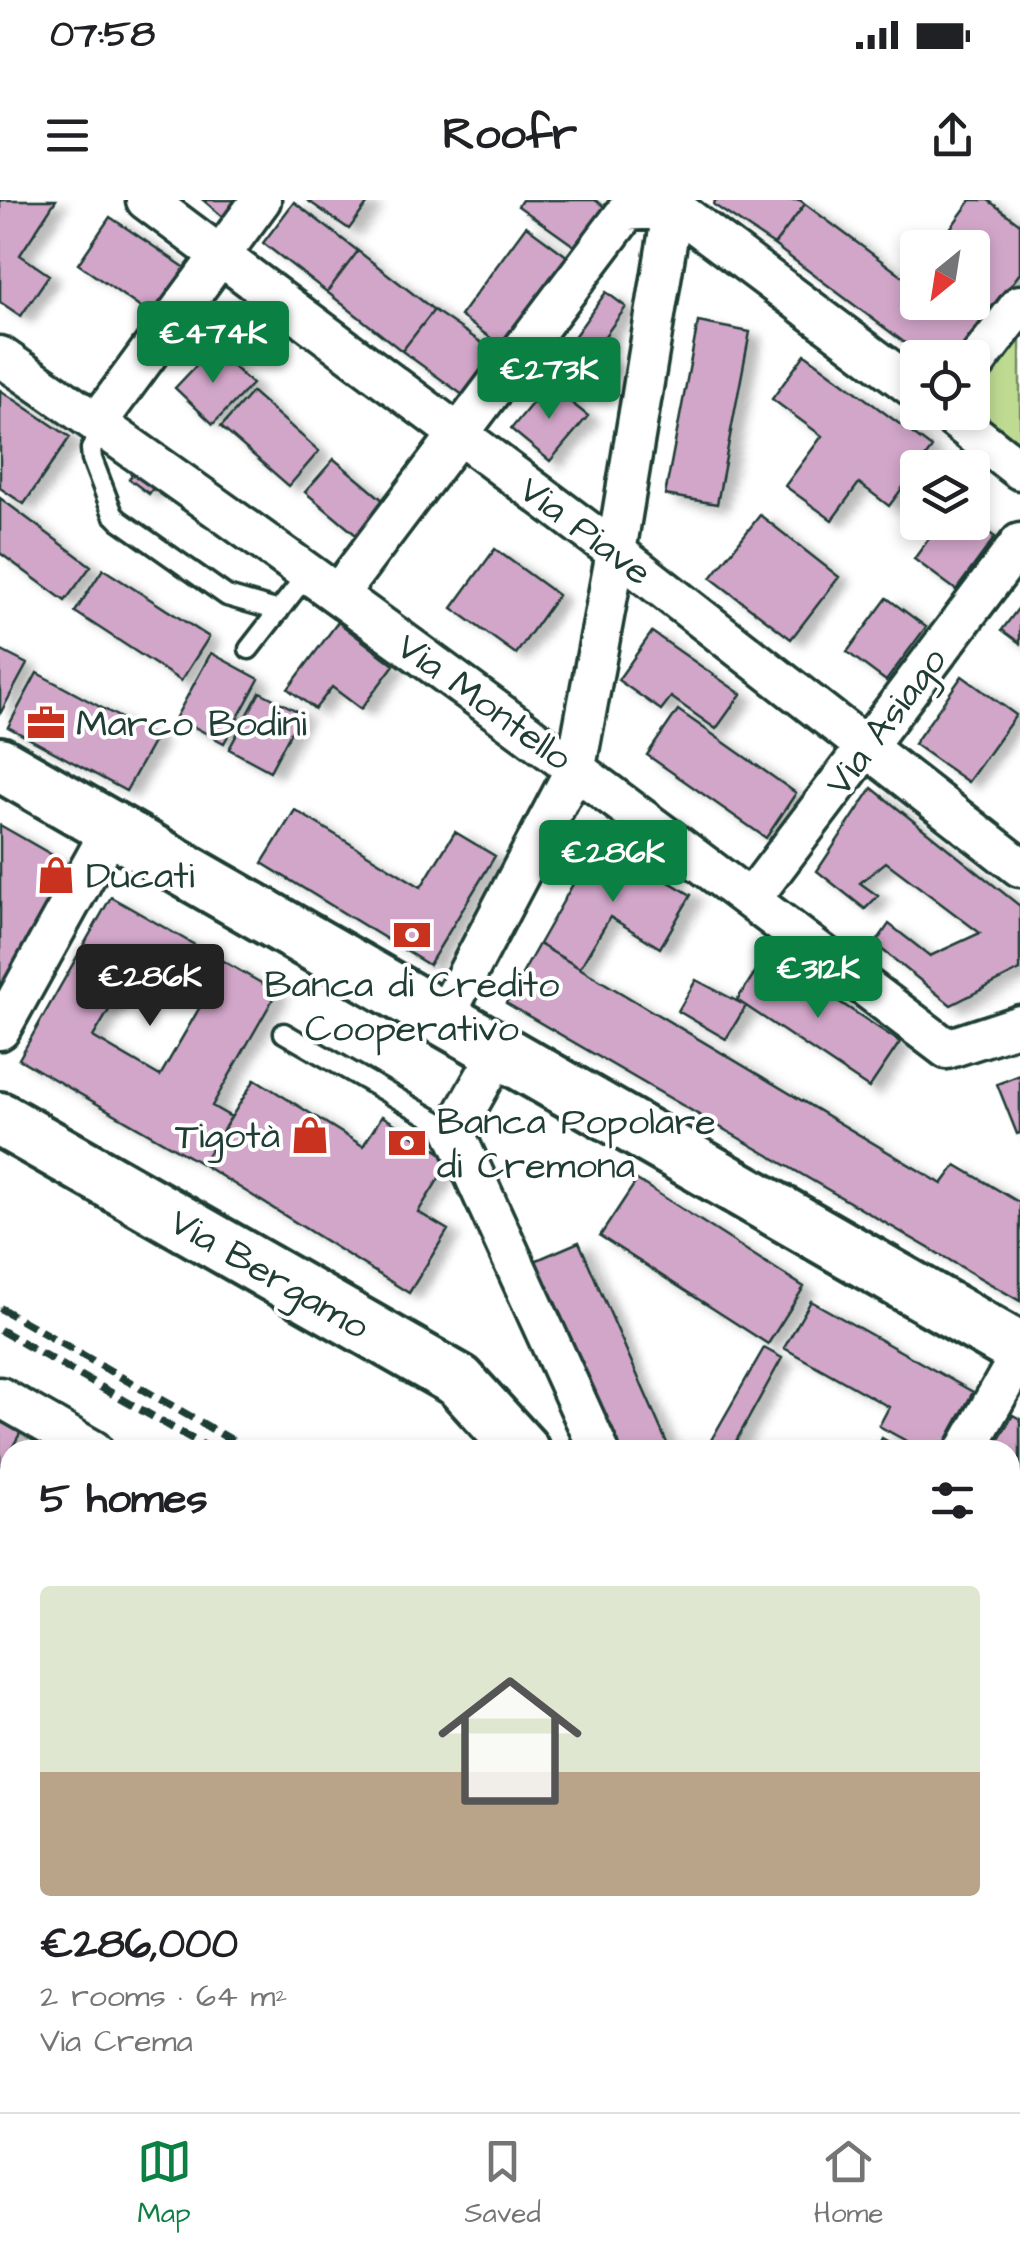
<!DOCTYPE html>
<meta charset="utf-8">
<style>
body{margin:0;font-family:"Architects Daughter",sans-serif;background:#f2f2f2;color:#202124;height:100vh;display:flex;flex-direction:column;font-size:38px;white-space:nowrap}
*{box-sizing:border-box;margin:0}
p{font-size:32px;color:#757577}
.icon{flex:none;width:55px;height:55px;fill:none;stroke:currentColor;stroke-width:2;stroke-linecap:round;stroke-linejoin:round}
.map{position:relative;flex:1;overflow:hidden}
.panel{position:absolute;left:0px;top:1240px;width:1020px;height:672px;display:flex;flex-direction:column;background:#fff;border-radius:30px 30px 0 0;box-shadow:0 5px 15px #0003}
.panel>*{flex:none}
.needle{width:65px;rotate:210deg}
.controls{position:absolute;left:900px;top:30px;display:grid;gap:20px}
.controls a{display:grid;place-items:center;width:90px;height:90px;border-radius:10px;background:#fff;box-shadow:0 5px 15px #0003;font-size:50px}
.price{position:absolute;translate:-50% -85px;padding:0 22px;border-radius:10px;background:#0b8043;color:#fff;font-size:32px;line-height:65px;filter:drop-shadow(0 2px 5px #0008)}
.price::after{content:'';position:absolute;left:50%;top:60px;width:30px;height:22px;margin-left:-15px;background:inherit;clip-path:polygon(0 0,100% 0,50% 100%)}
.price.on{background:#222;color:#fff}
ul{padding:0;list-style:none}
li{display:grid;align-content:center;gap:20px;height:530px;padding:0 40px}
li+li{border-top:2px solid #e0e0e0}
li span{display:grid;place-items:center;height:310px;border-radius:10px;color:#555}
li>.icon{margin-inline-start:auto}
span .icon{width:180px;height:180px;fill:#fffc;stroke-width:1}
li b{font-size:42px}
h2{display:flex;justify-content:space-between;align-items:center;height:120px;padding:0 40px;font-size:42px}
.status{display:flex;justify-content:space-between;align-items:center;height:70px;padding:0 50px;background:#fff;direction:ltr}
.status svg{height:28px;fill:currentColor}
header{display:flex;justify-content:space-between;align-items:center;height:130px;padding:0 40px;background:#fff;font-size:45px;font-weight:700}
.tab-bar{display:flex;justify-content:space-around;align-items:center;height:140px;border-top:2px solid #e0e0e0;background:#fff;font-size:28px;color:#757577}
.tab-bar a{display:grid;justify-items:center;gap:5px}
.tab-bar .on{color:#0b8043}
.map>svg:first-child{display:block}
.green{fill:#bfdb92;stroke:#6f8c63;stroke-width:2.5}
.building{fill:#d2a6c9;stroke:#1f3d34;stroke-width:2.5;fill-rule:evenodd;filter:url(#shadow)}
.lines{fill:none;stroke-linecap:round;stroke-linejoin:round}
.service-casing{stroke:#1f3d34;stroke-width:25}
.minor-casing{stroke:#1f3d34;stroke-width:45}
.tertiary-casing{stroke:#1f3d34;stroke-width:52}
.secondary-casing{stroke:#1f3d34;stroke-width:60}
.service{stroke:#fff;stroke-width:18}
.minor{stroke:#fff;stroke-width:38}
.tertiary{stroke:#fff;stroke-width:45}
.secondary{stroke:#fff;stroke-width:52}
.rail{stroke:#1f3d34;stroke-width:8;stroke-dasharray:15 8;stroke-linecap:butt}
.labels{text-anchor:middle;stroke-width:8;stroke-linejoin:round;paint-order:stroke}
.street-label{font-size:38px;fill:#1f3d34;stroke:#fff}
.poi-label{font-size:38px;fill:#1f3d34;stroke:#fff;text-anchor:start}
</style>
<div class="status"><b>07:58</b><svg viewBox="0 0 49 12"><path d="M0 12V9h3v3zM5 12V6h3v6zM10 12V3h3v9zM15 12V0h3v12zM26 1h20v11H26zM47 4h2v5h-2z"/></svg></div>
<header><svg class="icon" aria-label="menu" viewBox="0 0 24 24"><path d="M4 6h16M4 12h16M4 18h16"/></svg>Roofr<svg class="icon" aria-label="share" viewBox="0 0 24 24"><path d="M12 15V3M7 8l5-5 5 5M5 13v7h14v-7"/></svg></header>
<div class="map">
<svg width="1020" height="1912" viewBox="0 0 1020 1912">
<defs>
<filter id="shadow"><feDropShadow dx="11" dy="6" stdDeviation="5" flood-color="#0004"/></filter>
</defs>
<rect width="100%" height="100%" fill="#fff"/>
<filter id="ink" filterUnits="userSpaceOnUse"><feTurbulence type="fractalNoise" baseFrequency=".01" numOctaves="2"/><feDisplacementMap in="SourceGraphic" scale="20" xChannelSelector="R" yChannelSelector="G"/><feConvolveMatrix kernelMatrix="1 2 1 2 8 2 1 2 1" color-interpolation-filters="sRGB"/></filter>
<g filter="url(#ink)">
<path class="green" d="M1020 124V257L972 212 973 186Z
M0 1370 10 1371V1602L0 1601Z"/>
<path class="building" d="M0 0H56L20 55 49 75 21 116 0 102Z
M203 0H245L229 22Z
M307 0H370L349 29Z
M522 0H595L606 8 577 48 518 6Z
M715 0H800L805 4 774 45 714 5Z
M971 0H988L1020 24V73L957 158H925L774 45 805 4 910 82 918 72V102H972V48H936Z
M294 2 358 51 327 92 263 43Z
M110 17 193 73 158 120 78 64Z
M526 26 572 60 506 149 460 116Z
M358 51 434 110 402 151 327 92Z
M606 92 626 107 594 151 612 163 591 192 554 165Z
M434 110 498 154 467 198 402 151Z
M698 122 750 132 717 304 665 295Z
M213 148 252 184 213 224 175 188Z
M805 154 932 248 889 306 859 283 832 320 785 286 822 236 772 199Z
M548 184 588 216 550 261 511 229Z
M0 190 70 237 24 304 0 288Z
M252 192 319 251 289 286 221 227Z
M334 259 391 307 362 340 305 292Z
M138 266 158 281 149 294 129 279Z
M0 298 91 366 65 401 0 353Z
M760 315 839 377 791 439 711 378Z
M972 321 995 337 956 390 914 359 941 322Z
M495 349 558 395 516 454 452 408Z
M103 369 209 437 181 481 75 412Z
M887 398 926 427 886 481 847 452Z
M1020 406V443L1002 430Z
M338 422 394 465 361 509 332 487 315 509 288 489Z
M652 432 741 494 716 529 671 497 661 510 618 480Z
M0 450 27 464 0 514Z
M211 453 259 479 224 543 176 517Z
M37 473 156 537 126 591 8 527Z
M962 476 1016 515 968 582 914 544Z
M260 492 301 513 270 571 229 549Z
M678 510 796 593 766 638 647 555Z
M872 588 1020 706V770L951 805 875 744 889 724 930 756 980 733 886 662 860 683 878 696 865 709 817 671Z
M295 610 421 687 455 632 495 656 429 765 262 663Z
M0 625 80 671 0 795Z
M598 640 691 695 660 748 610 717 580 768 539 744Z
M111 697 277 792 212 906 231 917 202 964 19 859ZM138 761 204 800 160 876 93 837Z
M539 744 942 984 956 965 1020 1003V1101L506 803Z
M767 754 900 842 869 888 737 800Z
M696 780 746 806 726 839 678 811Z
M1020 875V933L1017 934 997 884Z
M255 879 363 946 382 916 451 959 418 1012 448 1030 409 1093 202 964Z
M637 980 804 1087 768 1144 600 1036Z
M579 1042 670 1250H612L530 1063Z
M811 1101 973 1192 941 1250H923L879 1226 889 1207 784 1148Z
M764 1148 782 1158 731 1250H726L710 1242Z
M0 1215 23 1228 1 1268 0 1267Z
M1013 1215 1020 1219V1293L1010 1287V1250H993Z
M882 1238 903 1250H876Z
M1010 1287 1020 1293V1327L1010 1344Z
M1010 1520 1020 1527V1584L1010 1578Z
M0 1691H10V1745H0Z
M1014 1775 1020 1779V1841L1010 1822V1783Z
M376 1902H384L405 1912H372Z
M758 1902H796L809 1912H751Z"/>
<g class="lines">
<g class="service-casing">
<path id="service" d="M103 228 91 249 92 259 113 314 119 320 227 396 279 411
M249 449 308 373
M284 833 454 931"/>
</g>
<g class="minor-casing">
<path id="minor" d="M146 0 616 352 1020 667
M0 156C322 378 636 612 947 849L1020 825
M972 168 1020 105
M946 212 1020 270
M97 223 261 0
M338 394 627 11 673 7 918 191
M751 699 1020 343
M444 818 576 567 616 352 674 0
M0 830 112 628
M500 850 454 931 599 1250
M0 1197 93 1250
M966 1250 1020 1155
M869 1902 874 1912"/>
</g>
<g class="tertiary-casing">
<path id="tertiary" d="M0 1663 10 1664
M160 1912 230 1902"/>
</g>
<g class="secondary-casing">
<path id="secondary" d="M0 564 1020 1150
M0 919 459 1181 522 1250
M649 1902 665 1912
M460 1912 462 1902
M537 1912 555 1902"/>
</g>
<use href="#service" class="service"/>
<use href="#minor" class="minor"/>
<use href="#tertiary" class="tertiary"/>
<use href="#secondary" class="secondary"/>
<path class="rail" d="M0 1108 249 1250
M0 1130 212 1250
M1010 1632 1020 1636
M1010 1702 1020 1708
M1010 1721 1020 1727"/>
</g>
</g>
<defs>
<g id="office-bare" transform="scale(3)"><path d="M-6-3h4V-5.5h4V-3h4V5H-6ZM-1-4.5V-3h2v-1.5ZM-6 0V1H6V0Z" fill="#c8321e" stroke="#fff" stroke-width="2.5" paint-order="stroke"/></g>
<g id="shop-bare" transform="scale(3)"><path d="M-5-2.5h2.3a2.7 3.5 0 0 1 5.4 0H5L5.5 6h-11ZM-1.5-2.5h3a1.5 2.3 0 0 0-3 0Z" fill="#c8321e" stroke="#fff" stroke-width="2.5" paint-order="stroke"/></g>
<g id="bank-bare" transform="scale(3)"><path d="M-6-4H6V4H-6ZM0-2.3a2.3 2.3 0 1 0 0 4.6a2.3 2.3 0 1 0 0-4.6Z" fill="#c8321e" stroke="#fff" stroke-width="2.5" paint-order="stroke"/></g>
</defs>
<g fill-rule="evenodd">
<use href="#office-bare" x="46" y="523"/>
<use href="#shop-bare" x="56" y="675"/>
<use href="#bank-bare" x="412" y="735"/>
<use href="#shop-bare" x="310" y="935"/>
<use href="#bank-bare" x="407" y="943"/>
</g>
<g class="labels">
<g class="street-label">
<text transform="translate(586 330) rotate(37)" y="13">Via Piave</text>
<text transform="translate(485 501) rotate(36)" y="13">Via Montello</text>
<text transform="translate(885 521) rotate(-53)" y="13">Via Asiago</text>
<text transform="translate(270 1073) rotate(30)" y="13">Via Bergamo</text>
</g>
<g class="poi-label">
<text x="76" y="536">Marco Bodini</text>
<text x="86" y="688">Ducati</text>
<text x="412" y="797" text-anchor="middle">Banca di Credito<tspan x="412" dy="44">Cooperativo</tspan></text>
<text x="437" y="934">Banca Popolare<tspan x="437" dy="44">di Cremona</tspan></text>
<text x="280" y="948" text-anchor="end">Tigotà</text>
</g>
</g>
</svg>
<div class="controls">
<a><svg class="needle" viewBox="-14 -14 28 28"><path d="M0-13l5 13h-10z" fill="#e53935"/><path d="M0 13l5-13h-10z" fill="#757577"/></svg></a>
<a><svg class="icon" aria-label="locate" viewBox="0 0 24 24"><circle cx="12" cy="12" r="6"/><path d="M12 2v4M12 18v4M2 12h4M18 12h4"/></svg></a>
<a><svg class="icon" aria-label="layers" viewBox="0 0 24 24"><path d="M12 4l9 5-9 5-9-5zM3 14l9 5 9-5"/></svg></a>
</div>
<b class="price" style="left:213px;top:186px">€474K</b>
<b class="price" style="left:549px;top:222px">€273K</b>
<b class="price" style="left:613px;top:705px">€286K</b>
<b class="price" style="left:818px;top:821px">€312K</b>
<b class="price on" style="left:150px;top:829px">€286K</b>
<section class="panel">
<h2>5 homes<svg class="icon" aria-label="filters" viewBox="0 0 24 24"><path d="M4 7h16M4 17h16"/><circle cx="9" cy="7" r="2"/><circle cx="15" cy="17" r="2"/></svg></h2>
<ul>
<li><span style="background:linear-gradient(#dfe7d0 60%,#b9a48a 0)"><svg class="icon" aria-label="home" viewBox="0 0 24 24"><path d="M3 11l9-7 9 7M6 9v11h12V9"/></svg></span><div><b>€286,000</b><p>2 rooms · 64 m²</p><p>Via Crema</p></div></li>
</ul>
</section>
</div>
<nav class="tab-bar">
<a class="on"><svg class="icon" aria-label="map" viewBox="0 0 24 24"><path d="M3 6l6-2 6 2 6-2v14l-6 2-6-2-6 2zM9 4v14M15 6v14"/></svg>Map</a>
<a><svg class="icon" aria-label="saved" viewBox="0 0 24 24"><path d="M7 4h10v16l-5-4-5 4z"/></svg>Saved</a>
<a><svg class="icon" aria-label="home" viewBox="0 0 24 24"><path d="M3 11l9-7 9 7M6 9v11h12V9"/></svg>Home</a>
</nav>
